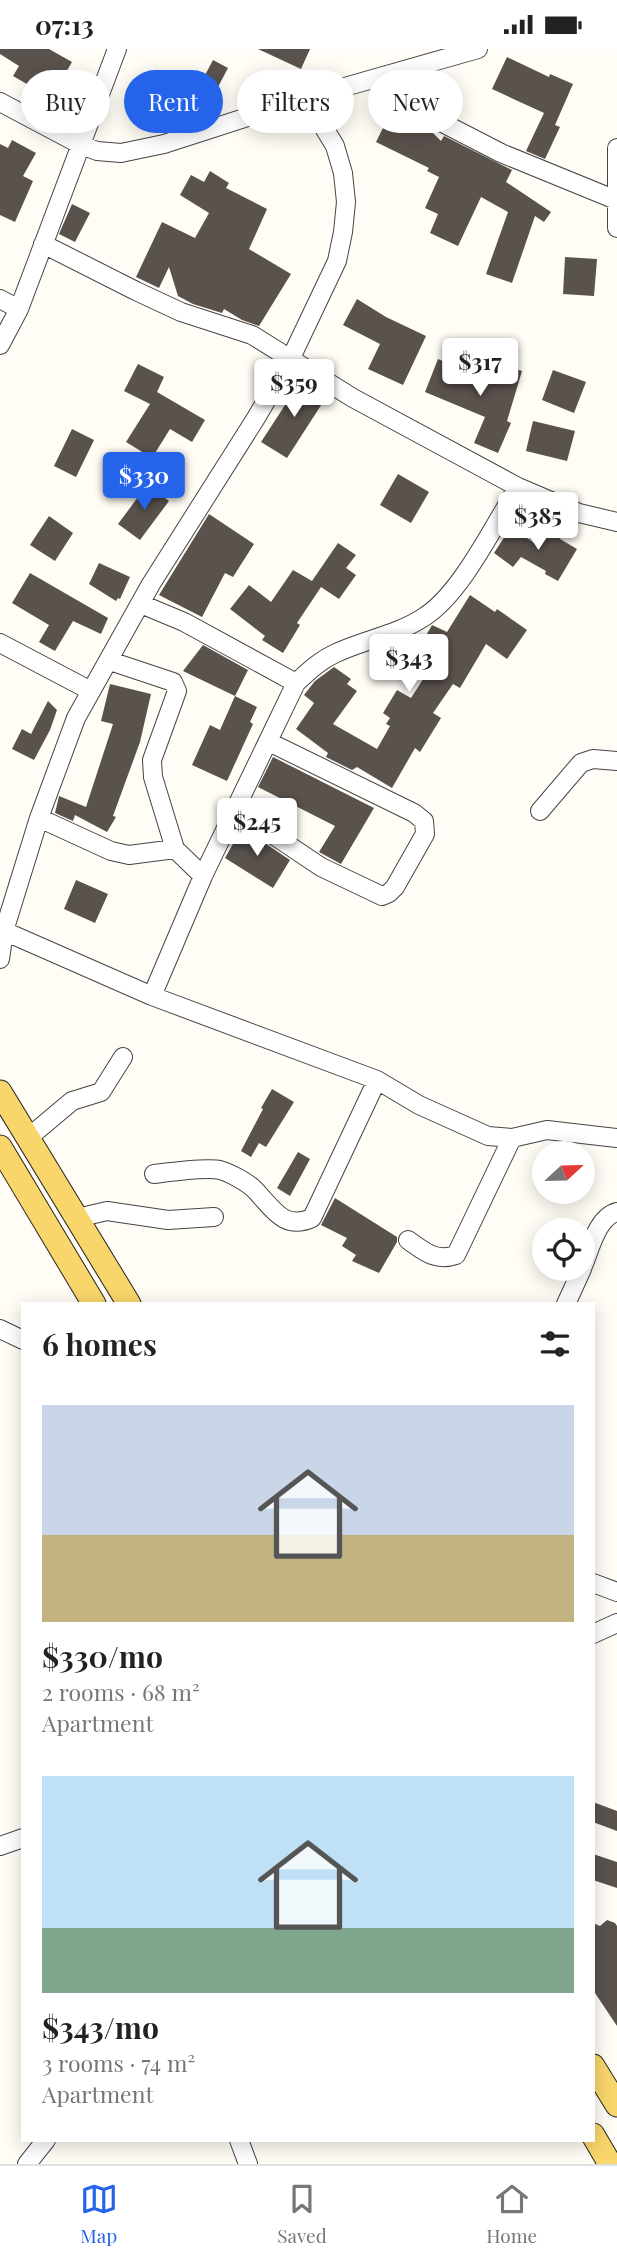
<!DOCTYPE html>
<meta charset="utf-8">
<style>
body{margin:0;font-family:"Playfair Display",serif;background:#f6f6f6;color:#222;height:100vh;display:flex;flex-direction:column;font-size:26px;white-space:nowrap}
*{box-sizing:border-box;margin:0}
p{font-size:23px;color:#767676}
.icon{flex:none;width:38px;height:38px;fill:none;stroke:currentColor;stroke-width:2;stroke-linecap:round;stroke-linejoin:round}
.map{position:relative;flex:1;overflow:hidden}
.details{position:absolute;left:21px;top:1253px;width:574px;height:840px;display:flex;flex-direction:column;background:#fff;border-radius:0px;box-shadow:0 4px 18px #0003}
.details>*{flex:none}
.guide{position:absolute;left:21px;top:21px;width:576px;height:63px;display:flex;gap:14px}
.needle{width:46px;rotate:68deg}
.tools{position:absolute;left:532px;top:1092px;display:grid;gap:14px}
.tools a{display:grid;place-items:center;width:63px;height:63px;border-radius:50%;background:#fff;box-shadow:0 4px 18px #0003;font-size:35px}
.price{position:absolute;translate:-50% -60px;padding:0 16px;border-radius:7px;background:#fff;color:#222;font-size:23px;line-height:46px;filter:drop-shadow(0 2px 4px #0008)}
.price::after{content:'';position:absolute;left:50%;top:42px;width:21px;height:16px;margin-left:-10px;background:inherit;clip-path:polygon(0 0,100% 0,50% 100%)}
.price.current{background:#2563eb;color:#fff}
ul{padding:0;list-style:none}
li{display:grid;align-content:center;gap:14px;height:371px;padding:0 21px}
li span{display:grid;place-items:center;height:217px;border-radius:0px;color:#555}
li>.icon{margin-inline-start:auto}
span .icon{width:126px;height:126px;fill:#fffc;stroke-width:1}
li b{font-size:30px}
h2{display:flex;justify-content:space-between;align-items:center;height:84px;padding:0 21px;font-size:30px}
.tag{padding:0 24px;border-radius:32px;background:#fff;box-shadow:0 4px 18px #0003;font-size:24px;line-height:63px}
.tag.current{background:#2563eb;color:#fff}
.status{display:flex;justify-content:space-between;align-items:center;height:49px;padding:0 35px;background:#fff;direction:ltr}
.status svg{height:19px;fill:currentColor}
.dock{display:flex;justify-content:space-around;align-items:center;height:98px;border-top:2px solid #e0e0e0;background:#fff;font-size:19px;color:#767676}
.dock a{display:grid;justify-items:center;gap:4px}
.dock .current{color:#2563eb}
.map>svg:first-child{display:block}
.building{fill:#5a524d}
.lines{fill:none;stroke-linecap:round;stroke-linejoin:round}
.minor-casing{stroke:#444;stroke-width:20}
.major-casing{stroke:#222;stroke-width:25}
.minor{stroke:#fff;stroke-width:18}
.major{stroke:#f9d66b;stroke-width:23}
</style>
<div class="status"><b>07:13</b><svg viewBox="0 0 49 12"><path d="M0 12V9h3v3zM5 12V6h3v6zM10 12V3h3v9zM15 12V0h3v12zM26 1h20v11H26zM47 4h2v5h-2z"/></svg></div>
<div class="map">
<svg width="617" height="2115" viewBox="0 0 617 2115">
<rect width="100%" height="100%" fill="#fffdf5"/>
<path class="building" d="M0 0H49L72 13 51 49 13 27 19 17 0 5Z
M258 0H310L301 20Z
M507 8 549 28 550 25 573 35 555 76 560 78 545 110 526 102 544 64 492 40Z
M213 11 228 19 208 57 193 49Z
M406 33 412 63 441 92 444 87 512 121 506 133 551 163 544 173 535 167 512 234 486 225 508 163 481 148 458 197 430 184 438 165 425 159 439 128 427 122 429 119 376 93Z
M12 91 36 104 23 127 33 132 15 173 0 166V95L8 99Z
M210 122 229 134 226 139 267 160 249 200 291 225 259 277 242 271 224 260 222 264 193 255 178 247 169 218 159 239 136 228 162 173 195 189 209 164 180 146 191 126 204 133Z
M72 155 90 164 75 193 59 185Z
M565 208 597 210 594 247 563 245Z
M357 250 386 268 426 287 403 336 368 320 380 295 343 276Z
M438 310 455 317 454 321 486 334 492 313 522 322 507 372 511 374 498 404 474 394 485 368 425 343Z
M138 315 164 328 157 343 205 371 192 393 170 380 152 409 126 393 150 355 124 342Z
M553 321 586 333 574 364 542 351Z
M302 330 327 347 287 409 261 393Z
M533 372 575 382 567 412 526 402Z
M72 380 94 391 76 428 54 417Z
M398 425 429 443 411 474 380 456Z
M147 436 169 452 140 491 118 475Z
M209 465 254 495 233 528 225 524 202 568 159 546Z
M49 467 73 484 55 512 30 496Z
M511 478 537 496 547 478 562 486 560 490 577 500 558 532 545 525 546 522 521 508 513 518 494 504Z
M338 494 356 506 346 519 356 526 339 550 321 538 297 574 300 576 283 604 262 591 265 587 230 560 249 536 271 553 293 521 312 532Z
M99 514 130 528 120 550 118 549 116 552 89 535Z
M30 524 108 569 101 585 73 572 55 602 39 593 49 576 12 554Z
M470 546 495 563 497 560 527 581 507 610 486 595 460 639 453 635 433 664 441 669 420 703 415 699 392 739 357 718 352 721 326 708 328 704 296 680 314 654 304 646 315 632 334 618 351 630 347 635 357 642 333 675 377 700 390 677 386 675 390 669 383 664 397 641 411 649 429 621 412 611 432 576 447 583Z
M203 596 248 621 235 647 183 622Z
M110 635 151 645 140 693 113 767 116 768 107 783 75 766 73 772 55 764 59 747 86 758 113 675 101 672Z
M235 647 257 658 250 673 253 675 227 732 192 716 210 676 220 681Z
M48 652 57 661 50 681 34 711 12 700 22 680 31 685Z
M273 708 374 759 341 815 319 803 335 777 258 738Z
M242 779 290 811 273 839 225 809Z
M76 831 108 845 95 874 64 860Z
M272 1040 294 1053 266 1098 259 1094 251 1108 241 1102 263 1060 261 1059Z
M298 1103 310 1110 290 1147 277 1139Z
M335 1149 397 1188V1193L379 1224 352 1212 356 1206 342 1197 347 1189 321 1176Z
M593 1753 617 1762V1782L593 1773Z
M593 1805 617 1813V1839L593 1831Z
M607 1871 615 1874 617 1877V1977L593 1941V1874L600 1877Z"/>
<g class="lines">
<g class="minor-casing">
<path id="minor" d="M415 18C418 36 418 55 433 69L501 104 616 151
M0 53 81 96 97 102 121 104 164 95 306 49 478 0
M617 99V179
M43 195 136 242 181 263 252 286 353 349 518 438 579 464 617 473
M0 250 19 260
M0 296 19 260 117 0
M141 555 184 573 296 634
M0 594 91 642
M110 612 173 633 177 642 152 711 153 728 175 800 203 827
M236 761 321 818 382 847 389 844 395 838 425 785 424 772 414 764 269 693
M540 762 581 714 593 710 617 712
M39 769 111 802 129 806 175 800
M4 882 152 947 377 1031 419 1056 488 1087 512 1089 547 1081 617 1089
M0 910 4 882 39 769 76 669 151 535 256 369 290 311 337 212 343 183 346 153 343 124 335 97 306 49
M152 947 203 827 296 634C308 623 319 612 334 605 363 591 397 586 424 568 461 545 494 476 518 438
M28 1089 72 1052 101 1043 123 1008
M154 1125C170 1123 206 1118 220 1121 230 1124 247 1133 254 1140 272 1158 283 1182 312 1169L377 1031
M77 1169 107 1162 168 1171 214 1168
M408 1191C424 1202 435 1213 456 1206L512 1089
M583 1217C590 1201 597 1168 617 1163
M566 1255 582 1220
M0 1280 23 1291
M593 1534 617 1543
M593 1585 617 1574
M0 1797 23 1789
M239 2091 248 2115
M27 2115 46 2091"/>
</g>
<g class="major-casing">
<path id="major" d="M0 1043 129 1255
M0 1098 94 1255
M593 2017 617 2056
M593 2086 610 2115"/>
</g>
<use href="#minor" class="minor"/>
<use href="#major" class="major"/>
</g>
</svg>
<div class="tools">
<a><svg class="needle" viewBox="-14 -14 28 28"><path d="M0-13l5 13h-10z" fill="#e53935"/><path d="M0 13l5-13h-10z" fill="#767676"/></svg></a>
<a><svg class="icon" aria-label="locate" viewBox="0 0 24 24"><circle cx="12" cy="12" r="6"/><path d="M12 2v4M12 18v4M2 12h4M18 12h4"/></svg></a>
</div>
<b class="price" style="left:480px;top:349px">$317</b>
<b class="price" style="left:294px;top:370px">$359</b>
<b class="price current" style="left:144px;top:463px">$330</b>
<b class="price" style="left:538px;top:503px">$385</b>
<b class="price" style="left:409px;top:645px">$343</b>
<b class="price" style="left:257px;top:809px">$245</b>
<div class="guide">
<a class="tag">Buy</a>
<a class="tag current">Rent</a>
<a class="tag">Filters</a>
<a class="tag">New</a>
</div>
<section class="details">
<h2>6 homes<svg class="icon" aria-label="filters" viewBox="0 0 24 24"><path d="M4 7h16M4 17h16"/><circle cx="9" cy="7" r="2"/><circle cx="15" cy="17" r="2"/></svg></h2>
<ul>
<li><span style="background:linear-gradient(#c9d6e8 60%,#c2b280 0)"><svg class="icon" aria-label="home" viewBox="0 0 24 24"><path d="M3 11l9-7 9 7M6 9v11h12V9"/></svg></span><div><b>$330/mo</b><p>2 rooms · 68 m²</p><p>Apartment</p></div></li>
<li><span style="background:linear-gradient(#bfe0f5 70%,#7fa58c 0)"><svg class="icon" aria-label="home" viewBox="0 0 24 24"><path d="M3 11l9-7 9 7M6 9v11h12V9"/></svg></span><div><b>$343/mo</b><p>3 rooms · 74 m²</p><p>Apartment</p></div></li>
</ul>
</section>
</div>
<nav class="dock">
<a class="current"><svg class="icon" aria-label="map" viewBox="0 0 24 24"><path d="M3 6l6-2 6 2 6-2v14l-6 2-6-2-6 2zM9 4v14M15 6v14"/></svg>Map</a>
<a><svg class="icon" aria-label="saved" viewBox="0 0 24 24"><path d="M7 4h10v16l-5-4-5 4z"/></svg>Saved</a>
<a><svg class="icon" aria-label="home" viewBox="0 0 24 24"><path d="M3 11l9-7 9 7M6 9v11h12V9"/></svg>Home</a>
</nav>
